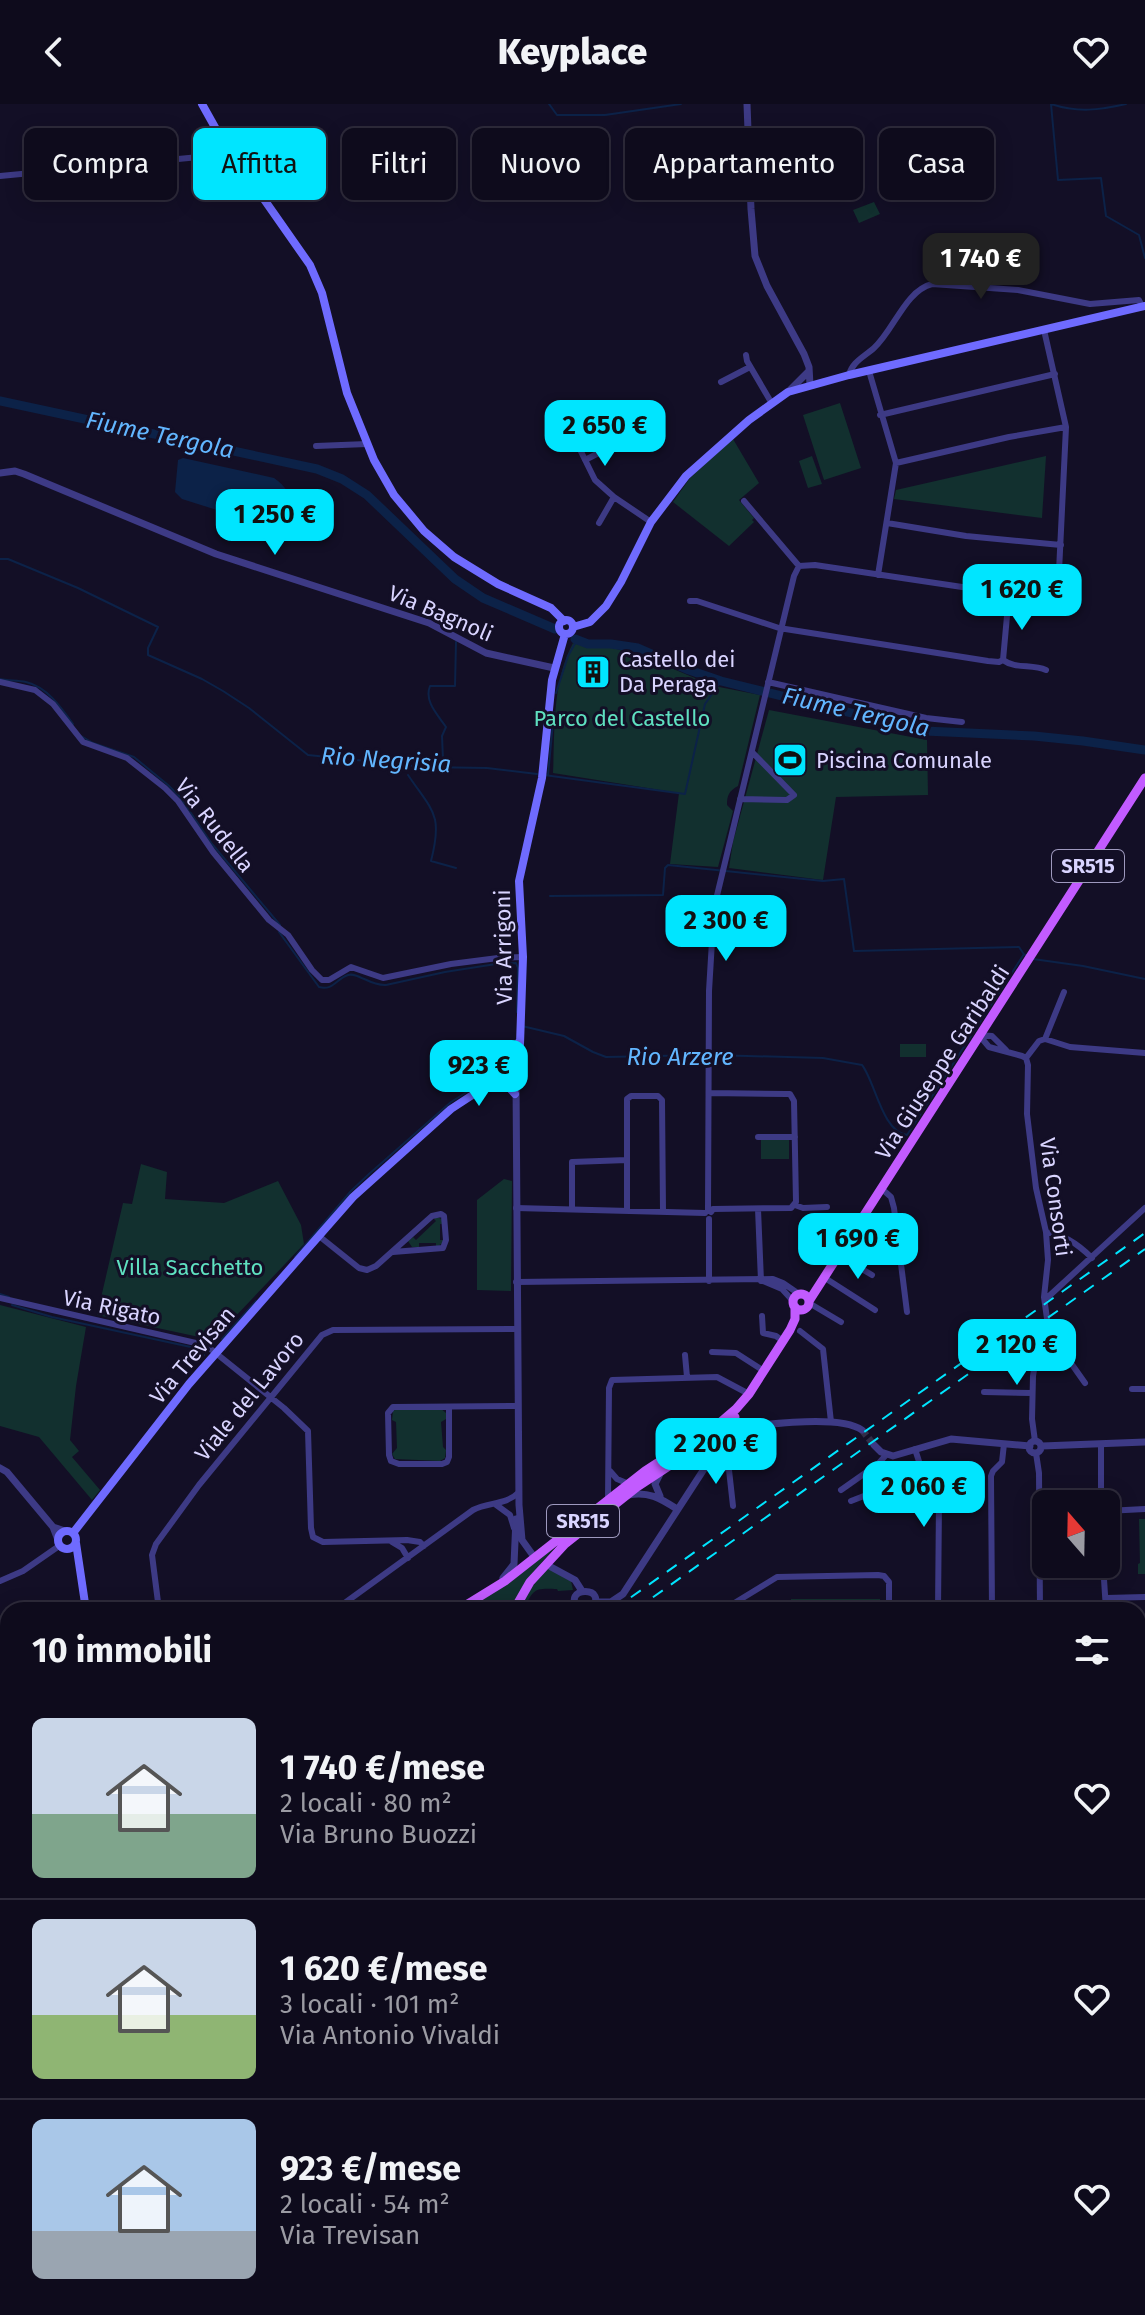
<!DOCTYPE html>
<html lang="it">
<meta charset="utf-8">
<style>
body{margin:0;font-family:"Fira Sans",sans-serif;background:#1c1929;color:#f1f3f6;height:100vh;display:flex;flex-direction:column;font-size:30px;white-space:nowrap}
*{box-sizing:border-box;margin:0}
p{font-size:26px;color:#9b9ba3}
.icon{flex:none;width:44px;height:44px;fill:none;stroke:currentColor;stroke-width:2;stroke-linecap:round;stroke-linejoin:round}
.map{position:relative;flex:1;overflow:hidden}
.panel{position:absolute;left:0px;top:1498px;width:1146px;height:714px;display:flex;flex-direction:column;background:#0e0b1c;border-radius:24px 24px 0 0;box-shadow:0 4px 20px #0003,0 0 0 2px #2e2b3b}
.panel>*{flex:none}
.banner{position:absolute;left:24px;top:24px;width:1098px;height:72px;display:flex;gap:16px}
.needle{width:52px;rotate:340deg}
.buttons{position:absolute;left:1032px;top:1386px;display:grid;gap:16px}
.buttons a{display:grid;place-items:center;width:88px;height:88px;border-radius:12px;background:#0e0b1c;box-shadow:0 4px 20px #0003,0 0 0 2px #2e2b3b;font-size:40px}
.price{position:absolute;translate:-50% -68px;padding:0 18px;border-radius:16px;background:#00e5ff;color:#111;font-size:26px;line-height:52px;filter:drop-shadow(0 2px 4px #0008)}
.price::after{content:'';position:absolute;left:50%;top:48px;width:24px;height:18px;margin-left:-12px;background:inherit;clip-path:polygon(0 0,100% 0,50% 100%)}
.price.active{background:#222;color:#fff}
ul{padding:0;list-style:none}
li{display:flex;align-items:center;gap:24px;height:200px;padding:0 32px}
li+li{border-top:2px solid #2e2b3b}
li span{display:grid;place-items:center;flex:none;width:224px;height:160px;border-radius:12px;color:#555}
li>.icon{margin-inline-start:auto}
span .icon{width:96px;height:96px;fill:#fffc;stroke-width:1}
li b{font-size:34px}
h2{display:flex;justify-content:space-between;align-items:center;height:96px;padding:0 32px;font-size:34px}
.chip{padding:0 28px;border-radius:12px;background:#0e0b1c;box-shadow:0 4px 20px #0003,0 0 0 2px #2e2b3b;font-size:28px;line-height:72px}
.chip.active{background:#00e5ff;color:#111}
header{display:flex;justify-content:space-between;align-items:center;height:104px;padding:0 32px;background:#0e0b1c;font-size:36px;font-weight:800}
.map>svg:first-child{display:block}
.green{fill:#12302f}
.water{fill:#0c2248}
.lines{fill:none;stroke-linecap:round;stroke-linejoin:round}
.stream{stroke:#0c2248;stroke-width:2}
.river{stroke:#0c2248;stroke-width:9}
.tertiary-tunnel{stroke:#312d47;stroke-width:7;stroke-dasharray:7 3.5;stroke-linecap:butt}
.minor{stroke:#3d3a85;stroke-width:6}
.tertiary{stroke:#3d3a85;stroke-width:7}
.secondary{stroke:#6f6bff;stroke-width:8}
.primary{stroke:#c25bff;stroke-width:9}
.trunk{stroke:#e055d1;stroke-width:9}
.motorway{stroke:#ff4fa3;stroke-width:10}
.rail{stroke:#00e5ff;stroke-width:2;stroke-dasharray:12 10;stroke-linecap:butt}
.labels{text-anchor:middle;stroke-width:6;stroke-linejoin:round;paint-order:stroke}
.shield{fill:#130f26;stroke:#9e99be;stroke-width:2}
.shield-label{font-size:20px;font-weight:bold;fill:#d9d4ff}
.street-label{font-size:22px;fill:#d9d4ff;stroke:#130f26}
.poi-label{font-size:22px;fill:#d9d4ff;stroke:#130f26;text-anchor:start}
.park-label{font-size:22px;fill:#5fe0c0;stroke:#130f26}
.water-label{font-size:24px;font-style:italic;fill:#62b6ff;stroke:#130f26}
</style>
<header><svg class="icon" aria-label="back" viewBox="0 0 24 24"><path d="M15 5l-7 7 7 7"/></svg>Keyplace<svg class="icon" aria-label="heart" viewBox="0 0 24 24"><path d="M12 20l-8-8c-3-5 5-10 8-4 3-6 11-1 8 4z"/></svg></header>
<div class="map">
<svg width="1145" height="2211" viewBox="0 0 1145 2211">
<rect width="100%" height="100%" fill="#130f26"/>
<path class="green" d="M874 98 880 110 859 119 853 106Z
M840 299 861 364 824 376 803 311Z
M733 335 759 379 739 396 754 414 752 416 754 418 729 442 673 398 690 374Z
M812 352 822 380 808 384 799 357Z
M1046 352 1042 414 894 395 896 386Z
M573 539 588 543H610L647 554 714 582 760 591 738 682C729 687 727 691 727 701L733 707 718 763 670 760 679 689 553 669C555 626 552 578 573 539Z
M769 606 927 636 928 691 836 693 823 776 729 764 733 738Z
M900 940H926V953H900Z
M761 1035 789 1036V1055H761Z
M141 1060 167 1068 165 1095 224 1099 278 1077 301 1121 304 1140 213 1236 97 1211 123 1099 132 1100Z
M504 1075 512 1077 511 1187 477 1186V1096Z
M436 1113 442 1115 443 1120H440V1136H443V1139L436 1143V1139H419V1143H412L408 1137 413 1133 416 1136 436 1117 434 1115Z
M0 1201 86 1223 76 1282 70 1336 79 1347 72 1353 100 1386 92 1396 39 1333 0 1322Z
M440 1304 446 1309V1315L441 1318 443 1343 446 1346 445 1354 440 1357 395 1355 392 1350 397 1344 396 1318 392 1316 393 1307 397 1305Z
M1139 1415H1145V1470H1138V1460L1140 1459Z
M556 1442 528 1474 510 1506H465Z
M547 1463 571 1477 573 1486 558 1487 557 1485C533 1484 534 1485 523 1506H518L531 1484Z
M791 1495H880V1506H791Z
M0 1744 8 1747V1784L0 1781Z
M8 1979V2055L0 2047V1991Z
M364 2204H415L414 2211H362Z
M482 2204H526L530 2209 486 2211Z"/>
<path class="water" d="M183 354 274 374C298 391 290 404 285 429L283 431 239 413 182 395 175 388 178 356Z
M0 1781 8 1784V1850L0 1847Z
M1145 2069V2113H1138V2070Z"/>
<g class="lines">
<path class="stream" d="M549 0 557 11H605L681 0
M1051 0 1058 76 1101 74 1106 112 1139 131 1145 154
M1051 0C1078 9 1100 6 1126 0
M0 455H8L78 484 158 523 148 544V551L202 575 223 587 249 604 308 651 423 663 487 664 537 670
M0 575C8 577 17 576 26 578 47 583 61 603 73 620
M556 589 568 552 577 536
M81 632 93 639 134 653 168 681 180 693 212 740 280 821
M408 652 443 655 442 632 446 623C437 610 424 597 430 582H455L456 538
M408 671C433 708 443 710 431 757L456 764
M544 671 685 690 705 600 721 577
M548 671 554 608
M550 792 663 791 665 764 668 761 823 777 844 775 854 847 1019 843 1023 849
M279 828 319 883C333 887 336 875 348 871 358 868 370 882 386 881L445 868 496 860 516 859 518 864 517 908
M1033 855 1083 862 1145 875
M522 922 564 932 593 948 606 953 705 951
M712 951 823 954 862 961C875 977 882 1028 907 1031L1024 850 1027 852
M295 1153 351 1087 369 1070 451 998 489 974
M0 1190 9 1193
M12 1201 52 1213 200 1245 204 1251
M222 1235 256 1197"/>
<path class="river" d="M0 297 317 365 342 375 367 391 455 475 483 494 555 525
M575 535 588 540H611L638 544 686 565 721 577 925 627 1034 632 1083 637 1145 646"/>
<path class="tertiary-tunnel" d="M862 1326 874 1341"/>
<path class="minor" d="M0 72 220 51 230 48
M746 251 747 257 771 298
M869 267 896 359 878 471
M849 271C852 258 864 253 874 244 894 226 905 187 932 180L1018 186 1090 200 1139 196 1142 202
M721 278 750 263
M562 309 595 376 614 393 651 418
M880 311 1055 270
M316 342 367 340
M585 356 636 330
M896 359 1009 333 1066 323
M744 397 799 462
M599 419 614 393
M887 419 966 432 1061 441
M799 462 815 461 1009 490 1048 493 1055 491 1058 488 1066 323 1044 226
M690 497H697L779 524 988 557 999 558 1003 556C1015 565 1032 560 1046 566
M1003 556 1009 490
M0 578 35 586 53 600 83 638 127 654 165 684 178 697 213 748 269 816 288 831 312 866 322 876H329L351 863 383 874 451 860 498 854 523 853
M768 578 926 614 962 618
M740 695 787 696 794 691 752 648
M979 931 989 943 1022 952 1026 954 1028 961 1027 1010 1036 1084 1046 1128 1048 1156 1044 1193 1049 1229 1035 1260 1033 1272 1032 1315 1035 1337
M979 931 992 932 1006 946
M1045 935 1064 888
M1026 954 1039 937 1045 935 1070 943 1145 949
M709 989 786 990H790L794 997 796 1098 791 1104 713 1105 711 1108
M758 1033H795
M882 1085 891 1093 894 1104 907 1208
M795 1101 803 1104 827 1103
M516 1104 705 1109
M572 1105V1058L627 1056
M758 1105 761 1177
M627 1106V995L631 992H658L662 996 663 1107
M708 1107 709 887 714 804 794 472 799 462
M709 1115V1177
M1046 1128C1063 1130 1080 1142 1092 1154
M319 1132 359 1164 367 1166 376 1162 432 1112 441 1110 444 1112 446 1136 443 1144 393 1148
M840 1152 872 1171
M825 1174 875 1206
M763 1177 782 1185 793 1197
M516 1178 773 1175 783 1179 799 1190
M1048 1193 1145 1104
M0 1194 200 1240 212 1246 284 1304 308 1327 311 1424 313 1433 323 1438 407 1436 420 1438 424 1442
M809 1199 841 1218
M762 1212 763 1229 776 1232 783 1237
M800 1227 823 1245 831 1318
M1046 1236 1061 1245 1085 1279
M712 1248 736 1249 764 1267
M685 1251 687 1273
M1132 1285H1145
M984 1288 1032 1289
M449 1303V1353L447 1358 442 1360H399L391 1357 389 1351 388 1309 393 1303 517 1302
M1101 1340V1400
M915 1345 923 1370 939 1398 938 1506
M1036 1349 1039 1369 1040 1506
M710 1354 729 1366 733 1402
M610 1367 617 1375 629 1380
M841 1386 878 1360 886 1351
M608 1396 609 1284 612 1276 717 1273 749 1290
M851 1397 882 1385 878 1360
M495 1400 510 1411 514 1424
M1106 1407 1145 1405
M392 1438 402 1444 408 1454
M1103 1460 1106 1506
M0 1477 23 1467 59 1442
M1106 1494 1145 1493
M159 1506 152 1451 156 1440 199 1381 322 1231 333 1226 516 1225
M335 1506 473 1406C488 1398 506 1401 518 1389
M723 1506 777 1473 878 1471 884 1472 889 1478V1506
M992 1506 991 1372 993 1367 1002 1358 1004 1340
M1138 1549H1145
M1138 1624H1145
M0 1675 8 1680
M0 1978 8 1972
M0 2145 8 2137
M0 2200 8 2193
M123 2204 129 2211
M235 2204 239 2211
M270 2204 272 2211
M314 2204 317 2211
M575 2204 581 2211
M74 2211 76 2209
M88 2211 97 2204
M329 2211 330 2204
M691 2211 693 2204
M896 2211 905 2204
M1019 2211 1020 2204
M1082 2211V2204"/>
<path class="tertiary" d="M747 0 751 105 755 152 767 182 804 250 809 263 810 281
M788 288 808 268
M0 369 15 367 24 370 216 450 429 519 486 549 554 564
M516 976 519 1401 522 1436 532 1450
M1029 1343a6 6 0 1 1 12 0a6 6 0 1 1-12 0Z
M874 1341 881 1348 893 1352 951 1335 1030 1342
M1042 1342 1145 1338
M0 1364 7 1368 53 1423 65 1427
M628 1391C648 1387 660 1394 677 1405
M660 1392 655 1380 661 1368
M53 1423 58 1436
M551 1463 575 1476 582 1487
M503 1474 514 1460 516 1415
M595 1498H611L623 1490 730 1325 737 1323C767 1321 839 1310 862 1326
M580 1506C557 1482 613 1481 590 1506
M0 2173 8 2181
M31 2204 38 2211"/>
<path class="secondary" d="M202 0 221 34 310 161 322 189 347 289 374 356 394 391 424 427 454 453 498 480 551 504 564 517
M559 523a7 7 0 1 1 14 0a7 7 0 1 1-14 0Z
M573 523 590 518 606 502 621 478 651 418 686 372 749 316 788 288 849 271 1145 202
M520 940 523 853 519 777 542 674 552 576 565 530
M516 976 518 953
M504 978 515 990
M58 1436a9 9 0 1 1 18 0a9 9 0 1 1-18 0Z
M73 1429 189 1280 353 1093 451 1005 503 971 511 962 516 944 520 936
M76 1439 86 1506
M138 2211 146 2204"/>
<path class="primary" d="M793 1198a8 8 0 1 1 16 0a8 8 0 1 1-16 0Z
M809 1197 1145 674
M458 1506 505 1477 645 1367 722 1317 736 1305 749 1290 790 1226 795 1215V1203
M514 1506 530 1478 565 1440 637 1383 713 1333 735 1313
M0 1565 8 1566
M1138 1828 1145 1827"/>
<path class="trunk" d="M0 1902 8 1896
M0 1912 8 1906"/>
<path class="motorway" d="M1138 1995 1145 1990
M1138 2010 1145 2004
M775 2204 780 2211
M714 2211 719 2204
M724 2211 730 2204
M847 2211 856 2204
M864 2211 874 2204"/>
<path class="rail" d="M613 1506 1145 1129
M635 1506 1145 1145
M0 1932 8 1926
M0 1957 8 1951"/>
</g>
<defs>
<g id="building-square" transform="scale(1.8)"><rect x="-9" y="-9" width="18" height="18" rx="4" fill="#00e5ff" stroke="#130f26"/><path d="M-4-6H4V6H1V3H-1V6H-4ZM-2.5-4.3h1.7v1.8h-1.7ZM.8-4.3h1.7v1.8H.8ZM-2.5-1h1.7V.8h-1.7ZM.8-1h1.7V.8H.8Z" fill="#111"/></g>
<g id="stadium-square" transform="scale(1.8)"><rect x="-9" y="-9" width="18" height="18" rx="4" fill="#00e5ff" stroke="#130f26"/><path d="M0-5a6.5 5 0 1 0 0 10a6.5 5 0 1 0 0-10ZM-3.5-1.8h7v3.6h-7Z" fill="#111"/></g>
</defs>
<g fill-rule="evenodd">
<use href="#building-square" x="593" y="568"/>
<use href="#stadium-square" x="790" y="656"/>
</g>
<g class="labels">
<g class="shield">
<rect x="1052" y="746" width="72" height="32" rx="6"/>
<rect x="547" y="1401" width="72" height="32" rx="6"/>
</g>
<g class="shield-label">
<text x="1088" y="769">SR515</text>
<text x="583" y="1424">SR515</text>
</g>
<g class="street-label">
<text transform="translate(441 509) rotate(23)" y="8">Via Bagnoli</text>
<text transform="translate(215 721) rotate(52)" y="8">Via Rudella</text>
<text transform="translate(503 843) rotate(-91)" y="8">Via Arrigoni</text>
<text transform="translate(942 958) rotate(-57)" y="8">Via Giuseppe Garibaldi</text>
<text transform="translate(1056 1093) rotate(82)" y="8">Via Consorti</text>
<text transform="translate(112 1203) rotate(12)" y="8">Via Rigato</text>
<text transform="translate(192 1251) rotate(-50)" y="8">Via Trevisan</text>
<text transform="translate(249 1292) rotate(-51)" y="8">Viale del Lavoro</text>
</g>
<g class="poi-label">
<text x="619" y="563">Castello dei<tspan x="619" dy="25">Da Peraga</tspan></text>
<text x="816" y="664">Piscina Comunale</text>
</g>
<g class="park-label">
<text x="622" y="622">Parco del Castello</text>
<text x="190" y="1171">Villa Sacchetto</text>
</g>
<g class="water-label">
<text transform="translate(160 331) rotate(12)" y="8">Fiume Tergola</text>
<text transform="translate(856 608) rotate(13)" y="8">Fiume Tergola</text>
<text transform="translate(386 656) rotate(4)" y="8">Rio Negrisia</text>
<text x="680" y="961">Rio Arzere</text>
</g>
</g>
</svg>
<div class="buttons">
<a><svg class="needle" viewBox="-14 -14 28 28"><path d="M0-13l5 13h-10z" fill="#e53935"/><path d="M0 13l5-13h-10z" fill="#9b9ba3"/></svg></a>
</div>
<b class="price active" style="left:981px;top:197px">1 740 €</b>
<b class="price" style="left:605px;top:364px">2 650 €</b>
<b class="price" style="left:275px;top:453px">1 250 €</b>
<b class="price" style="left:1022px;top:528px">1 620 €</b>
<b class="price" style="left:726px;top:859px">2 300 €</b>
<b class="price" style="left:479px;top:1004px">923 €</b>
<b class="price" style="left:858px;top:1177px">1 690 €</b>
<b class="price" style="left:1017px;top:1283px">2 120 €</b>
<b class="price" style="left:716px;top:1382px">2 200 €</b>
<b class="price" style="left:924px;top:1425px">2 060 €</b>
<div class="banner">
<a class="chip">Compra</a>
<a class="chip active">Affitta</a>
<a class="chip">Filtri</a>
<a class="chip">Nuovo</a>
<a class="chip">Appartamento</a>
<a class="chip">Casa</a>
</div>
<section class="panel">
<h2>10 immobili<svg class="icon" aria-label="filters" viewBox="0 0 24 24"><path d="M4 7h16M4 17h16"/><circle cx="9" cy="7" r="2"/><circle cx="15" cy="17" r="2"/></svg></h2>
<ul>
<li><span style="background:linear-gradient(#c9d6e8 60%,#7fa58c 0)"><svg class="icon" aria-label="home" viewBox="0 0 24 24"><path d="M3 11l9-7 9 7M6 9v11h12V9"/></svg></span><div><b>1 740 €/mese</b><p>2 locali · 80 m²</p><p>Via Bruno Buozzi</p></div><svg class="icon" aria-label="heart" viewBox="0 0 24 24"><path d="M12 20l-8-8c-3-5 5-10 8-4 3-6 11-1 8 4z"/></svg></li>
<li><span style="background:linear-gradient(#c9d6e8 60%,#8fb573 0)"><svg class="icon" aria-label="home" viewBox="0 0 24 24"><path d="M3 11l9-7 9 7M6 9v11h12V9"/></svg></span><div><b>1 620 €/mese</b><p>3 locali · 101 m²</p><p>Via Antonio Vivaldi</p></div><svg class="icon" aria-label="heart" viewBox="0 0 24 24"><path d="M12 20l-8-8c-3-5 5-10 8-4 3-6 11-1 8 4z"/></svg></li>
<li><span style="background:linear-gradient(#a9c7e8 70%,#9aa5b1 0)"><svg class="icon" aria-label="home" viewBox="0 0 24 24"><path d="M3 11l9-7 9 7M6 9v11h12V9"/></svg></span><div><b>923 €/mese</b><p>2 locali · 54 m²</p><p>Via Trevisan</p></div><svg class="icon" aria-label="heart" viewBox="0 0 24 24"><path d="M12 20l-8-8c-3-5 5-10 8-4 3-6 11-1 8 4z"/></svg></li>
</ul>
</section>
</div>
